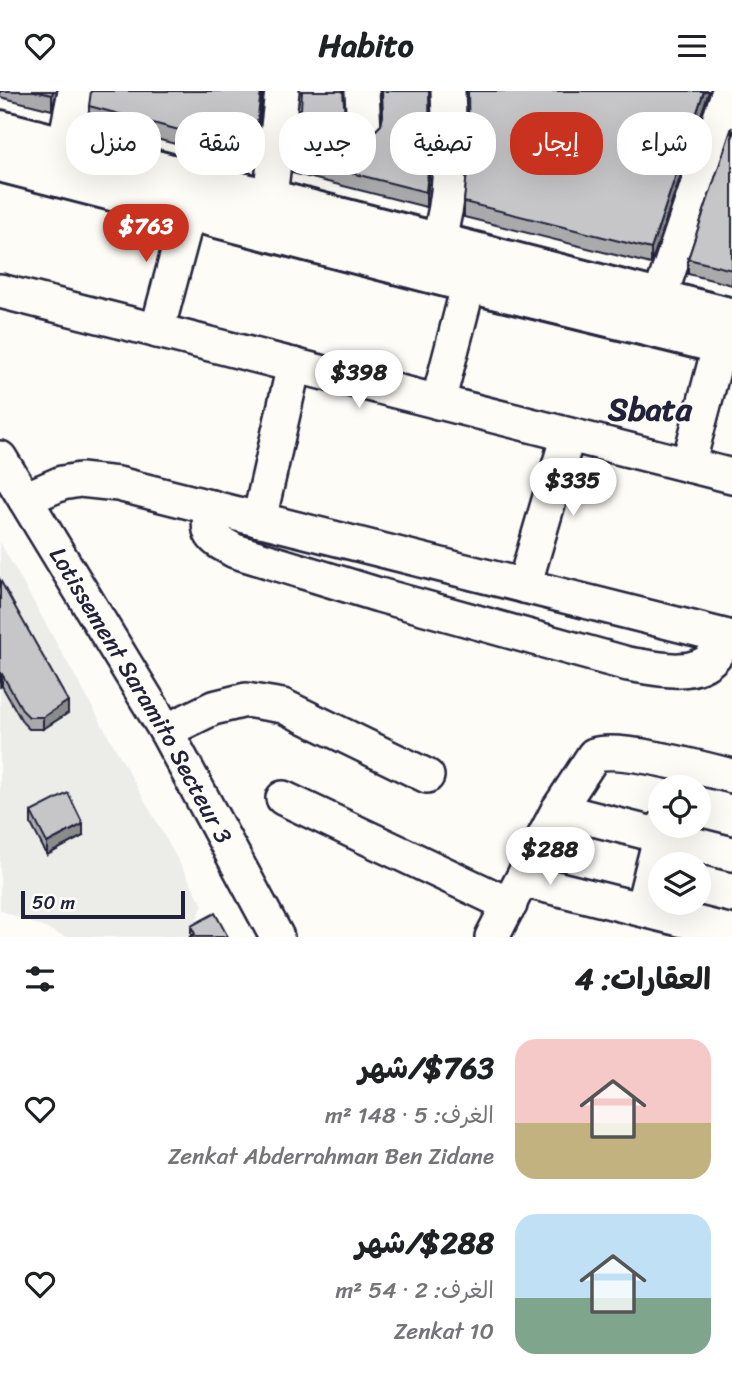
<!DOCTYPE html>
<html lang="ar">
<meta charset="utf-8">
<style>
body{margin:0;font-family:Sriracha,"Playpen Sans Arabic",sans-serif;background:#f6f6f6;color:#202124;direction:rtl;height:100vh;display:flex;flex-direction:column;font-size:26px;white-space:nowrap}
*{box-sizing:border-box;margin:0}
p{font-size:23px;color:#757577}
.icon{flex:none;width:38px;height:38px;fill:none;stroke:currentColor;stroke-width:2;stroke-linecap:round;stroke-linejoin:round}
.map{position:relative;height:846px;overflow:hidden;direction:ltr}
.details{display:flex;flex-direction:column;background:#fff;flex:1}
.details>*{flex:none}
.banner{position:absolute;left:21px;top:21px;width:691px;height:63px;direction:rtl;display:flex;gap:14px}
.fabs{position:absolute;left:648px;top:684px;display:grid;gap:14px}
.fabs a{display:grid;place-items:center;width:63px;height:63px;border-radius:50%;background:#fff;box-shadow:0 7px 28px #0002;font-size:35px}
.scale{position:absolute;left:21px;bottom:18px;width:164px;box-sizing:border-box;padding-left:7px;border:4px solid #22223b;border-top:0;font-size:19px;line-height:24px;white-space:nowrap;color:#22223b;-webkit-text-stroke:5px #fdfcf7;paint-order:stroke}
.price{position:absolute;translate:-50% -60px;padding:0 16px;border-radius:24px;background:#fff;color:#222;font-size:23px;line-height:46px;filter:drop-shadow(0 2px 4px #0008)}
.price::after{content:'';position:absolute;left:50%;top:42px;width:21px;height:16px;margin-left:-10px;background:inherit;clip-path:polygon(0 0,100% 0,50% 100%)}
.price.selected{background:#c8321e;color:#fff}
ul{padding:0;list-style:none}
li{display:flex;align-items:center;gap:21px;height:175px;padding:0 21px}
li span{display:grid;place-items:center;flex:none;width:196px;height:140px;border-radius:21px;color:#555}
li>.icon{margin-inline-start:auto}
span .icon{width:84px;height:84px;fill:#fffc;stroke-width:1}
li b{font-size:30px}
h2{display:flex;justify-content:space-between;align-items:center;height:84px;padding:0 21px;font-size:30px}
.tag{padding:0 24px;border-radius:28px;background:#fff;box-shadow:0 7px 28px #0002;font-size:24px;line-height:63px}
.tag.selected{background:#c8321e;color:#fff}
header{display:flex;justify-content:space-between;align-items:center;height:91px;padding:0 21px;background:#fff;font-size:32px;font-weight:700}
.map>svg:first-child{display:block}
.built{fill:#ecece9}
.lines{fill:none;stroke-linecap:round;stroke-linejoin:round}
.minor-casing{stroke:#22223b;stroke-width:38}
.major-casing{stroke:#22223b;stroke-width:44}
.minor{stroke:#fdfcf7;stroke-width:33}
.major{stroke:#fdfcf7;stroke-width:38}
.wall{fill:#aaaaac;stroke:#22223b;stroke-width:2}
.shaded-wall{fill:#8b8b8c;stroke:#22223b;stroke-width:2}
.building{fill:#c6c6c8;stroke:#22223b;stroke-width:2}
.labels{text-anchor:middle;stroke-width:5;stroke-linejoin:round;paint-order:stroke}
.street-label{font-size:24px;fill:#22223b;stroke:#fdfcf7}
.district-label{font-size:32px;font-weight:bold;fill:#22223b;stroke:#fdfcf7}
</style>
<header><svg class="icon" aria-label="menu" viewBox="0 0 24 24"><path d="M4 6h16M4 12h16M4 18h16"/></svg>Habito<svg class="icon" aria-label="heart" viewBox="0 0 24 24"><path d="M12 20l-8-8c-3-5 5-10 8-4 3-6 11-1 8 4z"/></svg></header>
<div class="map">
<svg width="732" height="846" viewBox="0 0 732 846">
<rect width="100%" height="100%" fill="#fdfcf7"/>
<filter id="ink" filterUnits="userSpaceOnUse"><feTurbulence type="fractalNoise" baseFrequency=".0143" numOctaves="2"/><feDisplacementMap in="SourceGraphic" scale="14" xChannelSelector="R" yChannelSelector="G"/><feConvolveMatrix kernelMatrix="1 2 1 2 8 2 1 2 1" color-interpolation-filters="sRGB"/></filter>
<g filter="url(#ink)">
<path class="built" d="M0 451 203 814 189 846H67L0 819Z"/>
<g class="lines">
<g class="minor-casing">
<g id="minor">
<path d="M362 0 364 40"/>
<path d="M64 56 75 0"/>
<path d="M270 107 282 0"/>
<path d="M438 150C454 97 450 54 448 0"/>
<path d="M0 200 732 385"/>
<path d="M659 209 729 0"/>
<path d="M157 240 189 120"/>
<path d="M438 311 469 192"/>
<path id="s1" d="M0 367 166 640 277 846"/>
<path d="M688 374 720 253"/>
<path d="M25 408 62 392 80 389 118 393 732 547"/>
<path d="M212 416C205 444 211 447 235 460L379 504 628 573C654 577 694 588 714 565 719 560 722 552 726 546"/>
<path d="M259 429 294 274"/>
<path d="M524 495 568 344"/>
<path d="M166 640 213 617 246 609 283 615 427 685"/>
<path d="M283 707 510 814"/>
<path d="M558 719 732 763"/>
<path d="M523 789 732 841"/>
<path d="M642 818 663 735"/>
<path d="M492 846 558 719 594 664C618 655 704 678 732 685"/>
</g>
</g>
<g class="major-casing">
<path id="major" d="M0 39 732 227
M0 71 469 192 732 256"/>
</g>
<use href="#minor" class="minor"/>
<use href="#major" class="major"/>
</g>
<path class="wall" d="M0 0H57L52 19 0 6Z
M381 0H429L430 75 426 116 292 82V67L301 18 345 26 348 35 355 42 364 44 374 41 381 34 383 27Z
M709 0 651 173 464 126V111L469 63Z
M262 8 254 74 89 30V15Z
M732 37V194L688 183V168Z
M0 489 68 622 43 638H29L23 632 2 595Z
M31 721 83 745 47 764 31 733Z
M191 835 228 846 191 845Z"/>
<path class="shaded-wall" d="M53 0H57L52 19V4Z
M261 0H262V8L254 74V59Z
M704 0H709L651 173V158Z
M430 60V75L426 116V101Z
M2 583V595L0 596V584Z
M68 610V622L43 638V626Z
M83 733V745L47 764V752Z"/>
<path class="building" d="M34 0H53L52 4Z
M91 0H261L254 59 89 15Z
M302 0H343L345 26 348 35 355 42 364 44 374 41 381 34 383 25 382 0H429L430 60 426 101 292 67 295 40H298L299 18H301Z
M468 0H704L651 158 464 111 469 61Z
M732 36V179L688 168Z
M0 489 68 610 43 626H29L23 620 2 583 0 584Z
M68 702 83 733 47 752 31 721Z
M215 822 228 846H189L195 843 191 835Z"/>
</g>
<g class="labels">
<g class="street-label">
<text dy="8" stroke="none"><textPath href="#s1" startOffset="276">Lotissement Saramito Secteur 3</textPath></text>
</g>
<g class="district-label">
<text x="650" y="329">Sbata</text>
</g>
</g>
</svg>
<div class="fabs">
<a><svg class="icon" aria-label="locate" viewBox="0 0 24 24"><circle cx="12" cy="12" r="6"/><path d="M12 2v4M12 18v4M2 12h4M18 12h4"/></svg></a>
<a><svg class="icon" aria-label="layers" viewBox="0 0 24 24"><path d="M12 4l9 5-9 5-9-5zM3 14l9 5 9-5"/></svg></a>
</div>
<div class="scale">50 m</div>
<b class="price selected" style="left:146px;top:173px">$763</b>
<b class="price" style="left:359px;top:319px">$398</b>
<b class="price" style="left:573px;top:427px">$335</b>
<b class="price" style="left:550px;top:796px">$288</b>
<div class="banner">
<a class="tag">شراء</a>
<a class="tag selected">إيجار</a>
<a class="tag">تصفية</a>
<a class="tag">جديد</a>
<a class="tag">شقة</a>
<a class="tag">منزل</a>
</div>
</div>
<section class="details">
<h2>العقارات: 4<svg class="icon" aria-label="filters" viewBox="0 0 24 24"><path d="M4 7h16M4 17h16"/><circle cx="9" cy="7" r="2"/><circle cx="15" cy="17" r="2"/></svg></h2>
<ul>
<li><span style="background:linear-gradient(#f6c9c9 60%,#c2b280 0)"><svg class="icon" aria-label="home" viewBox="0 0 24 24"><path d="M3 11l9-7 9 7M6 9v11h12V9"/></svg></span><div><b>$763/شهر</b><p>الغرف: 5 · 148 m²</p><p>Zenkat Abderrahman Ben Zidane</p></div><svg class="icon" aria-label="heart" viewBox="0 0 24 24"><path d="M12 20l-8-8c-3-5 5-10 8-4 3-6 11-1 8 4z"/></svg></li>
<li><span style="background:linear-gradient(#bfe0f5 60%,#7fa58c 0)"><svg class="icon" aria-label="home" viewBox="0 0 24 24"><path d="M3 11l9-7 9 7M6 9v11h12V9"/></svg></span><div><b>$288/شهر</b><p>الغرف: 2 · 54 m²</p><p>Zenkat 10</p></div><svg class="icon" aria-label="heart" viewBox="0 0 24 24"><path d="M12 20l-8-8c-3-5 5-10 8-4 3-6 11-1 8 4z"/></svg></li>
</ul>
</section>
